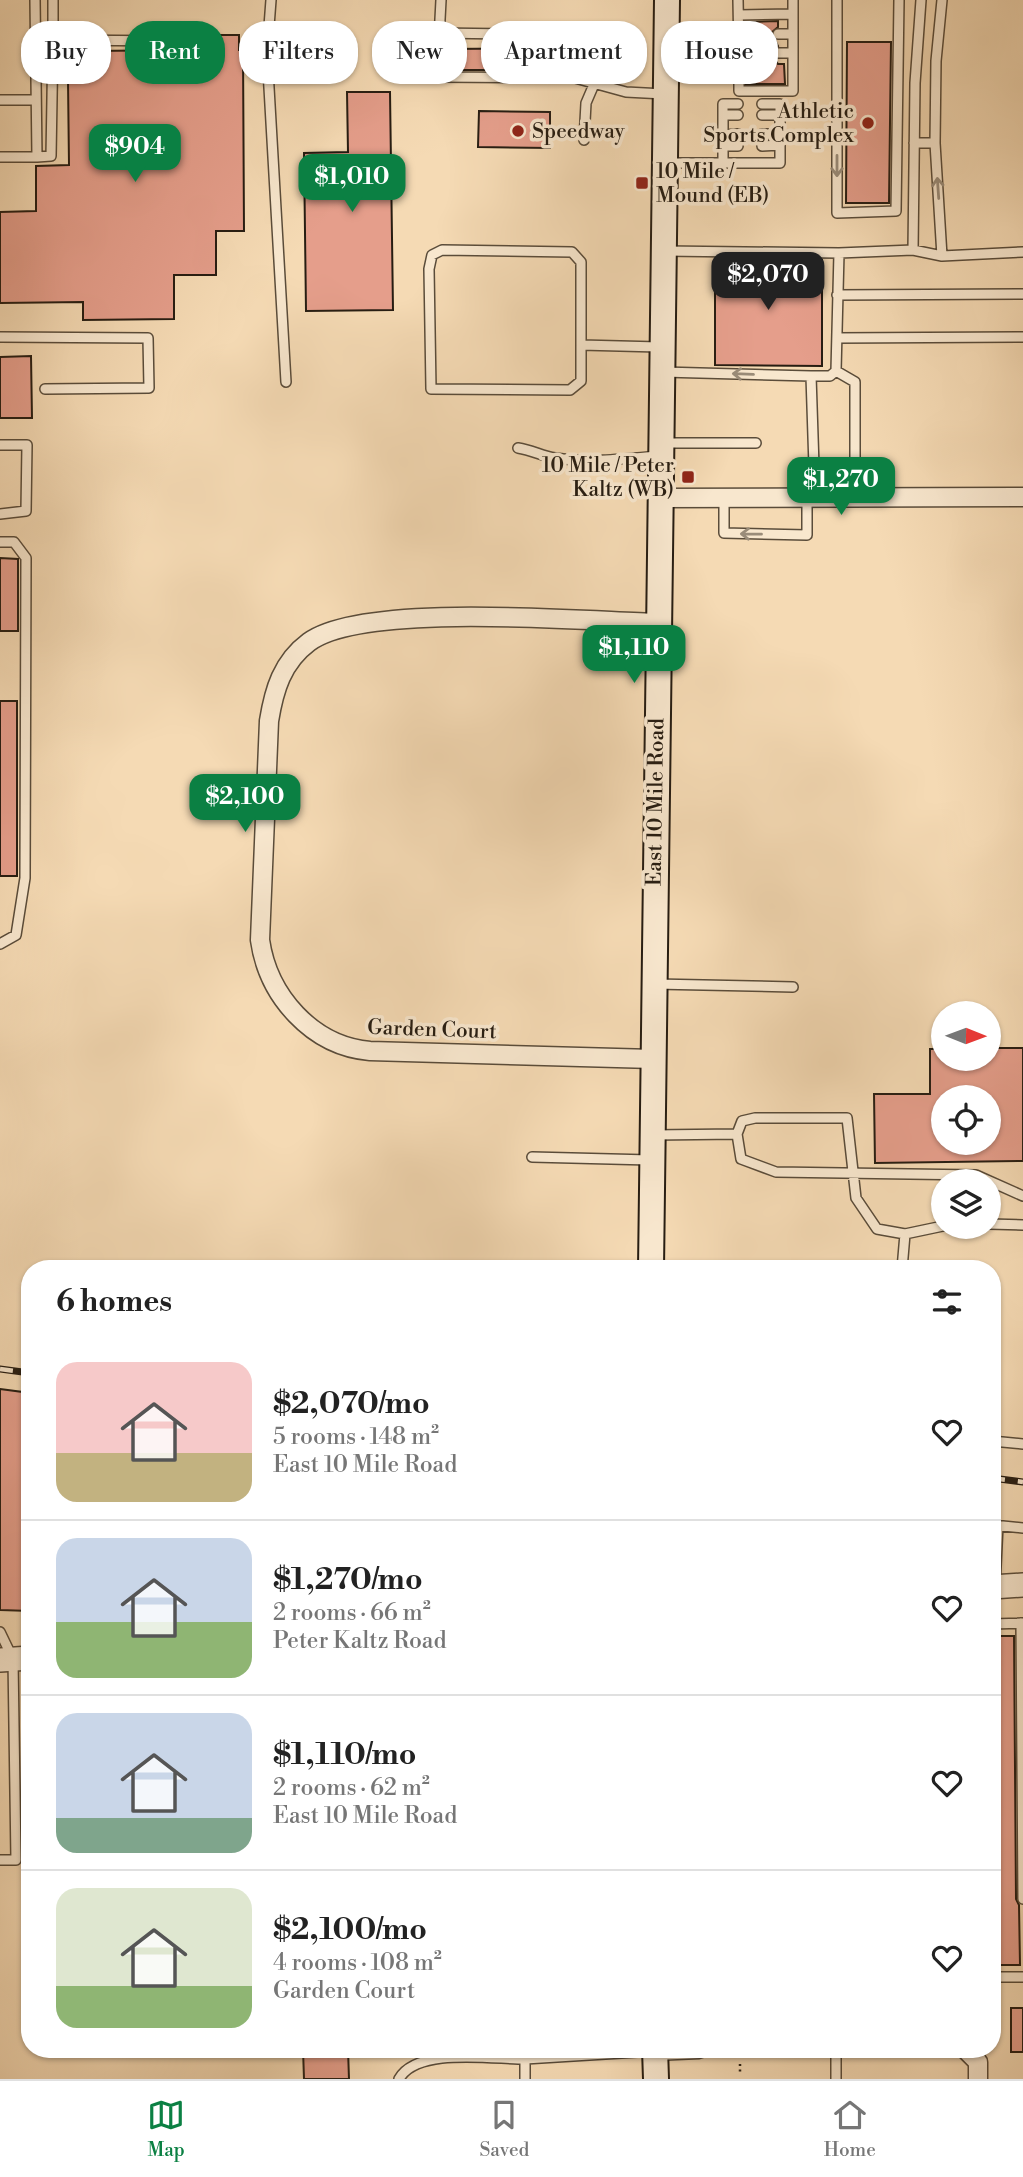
<!DOCTYPE html>
<meta charset="utf-8">
<style>
body{margin:0;font-family:"Libre Bodoni",serif;background:#f2f2f2;color:#222;height:100vh;display:flex;flex-direction:column;font-size:26px;white-space:nowrap}
*{box-sizing:border-box;margin:0}
p{font-size:23px;color:#767676}
.icon{flex:none;width:38px;height:38px;fill:none;stroke:currentColor;stroke-width:2;stroke-linecap:round;stroke-linejoin:round}
.map{position:relative;flex:1;overflow:hidden}
.drawer{position:absolute;left:21px;top:1260px;width:980px;height:798px;display:flex;flex-direction:column;background:#fff;border-radius:28px;box-shadow:0 2px 5px #0004}
.drawer>*{flex:none}
.banner{position:absolute;left:21px;top:21px;width:982px;height:63px;display:flex;gap:14px}
.needle{width:46px;rotate:91deg}
.fabs{position:absolute;left:931px;top:1001px;display:grid;gap:14px}
.fabs a{display:grid;place-items:center;width:70px;height:70px;border-radius:50%;background:#fff;box-shadow:0 2px 5px #0004;font-size:35px}
.price{position:absolute;translate:-50% -60px;padding:0 16px;border-radius:14px;background:#0b8043;color:#fff;font-size:23px;line-height:46px;filter:drop-shadow(0 2px 4px #0008)}
.price::after{content:'';position:absolute;left:50%;top:42px;width:21px;height:16px;margin-left:-10px;background:inherit;clip-path:polygon(0 0,100% 0,50% 100%)}
.price.current{background:#222;color:#fff}
ul{padding:0;list-style:none}
li{display:flex;align-items:center;gap:21px;height:175px;padding:0 35px}
li+li{border-top:2px solid #e0e0e0}
li span{display:grid;place-items:center;flex:none;width:196px;height:140px;border-radius:21px;color:#555}
li>.icon{margin-inline-start:auto}
span .icon{width:84px;height:84px;fill:#fffc;stroke-width:1}
li b{font-size:30px}
h2{display:flex;justify-content:space-between;align-items:center;height:84px;padding:0 35px;font-size:30px}
.chip{padding:0 24px;border-radius:28px;background:#fff;box-shadow:0 2px 5px #0004;font-size:24px;line-height:63px}
.chip.current{background:#0b8043;color:#fff}
.dock{display:flex;justify-content:space-around;align-items:center;height:98px;border-top:2px solid #e0e0e0;background:#fff;font-size:19px;color:#767676}
.dock a{display:grid;justify-items:center;gap:4px}
.dock .current{color:#0b8043}
.map>svg:first-child{display:block}
.building{fill:#e59e8b;stroke:#271d12;stroke-width:2;fill-rule:evenodd}
.lines{fill:none;stroke-linecap:round;stroke-linejoin:round}
.service-casing{stroke:#5a4c3a;stroke-width:12}
.minor-casing{stroke:#5a4c3a;stroke-width:21}
.tertiary-casing{stroke:#5a4c3a;stroke-width:26}
.secondary-casing{stroke:#271d12;stroke-width:28}
.path{stroke:#271d12;stroke-width:2.5;stroke-dasharray:2 3.5;stroke-linecap:butt}
.service{stroke:#f8e7ce;stroke-width:9}
.minor{stroke:#f8e7ce;stroke-width:18}
.tertiary{stroke:#f8e7ce;stroke-width:23}
.secondary{stroke:#f8e7ce;stroke-width:24}
.rail-casing{stroke:#271d12;stroke-width:7}
.rail{stroke:#f8e7ce;stroke-width:4.5;stroke-dasharray:13;stroke-linecap:butt}
.oneway{stroke:#9a8c79}
.poi-dot{fill:#8f2418;stroke:#f8e7ce;stroke-width:2.5}
.labels{text-anchor:middle;stroke-width:7;stroke-linejoin:round;paint-order:stroke}
.poi-label{font-size:21px;fill:#271d12;stroke:#f8e7ce;text-anchor:end}
.street-label{font-size:21px;fill:#271d12;stroke:#f8e7ce}
</style>
<div class="map">
<svg width="1023" height="2079" viewBox="0 0 1023 2079">
<rect width="100%" height="100%" fill="#f5dab4"/>
<filter id="stains"><feTurbulence type="fractalNoise" baseFrequency=".00286" numOctaves="4"/><feColorMatrix values="0 0 0 0 .2 0 0 0 0 .09 0 0 0 0 .02 0 0 0 .5 -.17"/></filter>
<radialGradient id="worn" r=".72"><stop offset=".6" stop-color="#630" stop-opacity="0"/><stop offset="1" stop-color="#630" stop-opacity=".3"/></radialGradient>
<path class="building" d="M778 21V27L771 33 778 46 771 54 778 64H784L785 84H746L747 64 757 55 750 47V41L757 35 750 27V22Z
M195 35H239V50H243L244 231H216V275H174V319L83 320V302L0 303V212L36 211V166L69 165 68 81H90L89 51 195 50Z
M847 42H891L889 203H846Z
M587 48V70H448L447 49Z
M347 92H390L393 310 306 311 304 153 348 152Z
M479 111 550 112V148L478 147Z
M715 259 822 260V366L715 365Z
M31 356 32 418H0V357Z
M0 558 18 559V631H0Z
M0 701H17V876H0Z
M989 1048H1023V1161L875 1163 874 1094H930V1049H943V1059H989ZM943 1097H989V1143H943Z
M0 1389 30 1393V1611L0 1610Z
M992 1636H1014L1016 1899 1019 1905 1020 1965H997Z
M1011 2008H1023V2052H1011Z
M303 2049H348L349 2079H304Z"/>
<g class="lines">
<g class="service-casing">
<path id="service" d="M53 0V40L179 41
M271 0 267 53 286 382
M441 0 437 77 575 78 626 92 664 94
M738 0 739 54H750
M837 0V213L896 211 899 0
M942 0 936 61 935 143 942 256
M739 15 793 14
M437 33 589 35 595 40V82L586 103 584 140
M778 34H793
M667 35 750 34
M778 53H793V0
M739 54V91H793V53
M668 74H739
M0 100H36
M723 115H738
M762 115H780
M762 134H780
M723 135 738 134
M914 143H935
M723 146H738
M762 146 780 145
M0 157H37L35 0
M37 157 51 156 53 40
M667 163H780V104H762
M723 163V104H738
M442 250 572 252 581 262V381L570 390 431 389 429 269 432 255Z
M913 250 915 83 921 0
M665 251 839 253
M837 295 1023 294
M0 337 148 338 149 388 45 389
M837 338 1023 337
M581 345 659 347
M836 371 855 382V462
M663 372 811 376H830L836 371 839 253 913 250 942 256 1023 252
M811 376 815 497
M662 443H756
M0 445H27L26 511 0 514
M518 448C532 450 542 456 555 458 589 463 624 459 658 456
M724 498V533L807 535V498
M0 542H14L26 558 25 878 16 935 0 944
M655 984 793 987
M737 1134 741 1159 776 1172 976 1175 1023 1196
M654 1135 737 1134 742 1121 755 1118H847L856 1198 877 1229 905 1234 902 1269
M532 1157 650 1160
M989 1224 1023 1225
M905 1234 943 1226
M992 1441 1023 1444
M993 1525 1023 1528
M995 1587 998 1525
M1021 1623 1023 1899
M992 1624 1023 1623
M0 1632 13 1659 16 1860H0
M992 1977H1023
M836 2049V2079
M399 2079C417 2047 491 2059 525 2059
M525 2079V2059L654 2051"/>
</g>
<g class="minor-casing">
<path id="minor" d="M659 498 1023 497
M653 1059 370 1051C312 1046 268 996 260 940L269 721C274 690 282 662 309 642 363 602 583 621 657 623
M965 2049 978 2062V2079
M655 2051 699 2049"/>
</g>
<g class="tertiary-casing">
<path id="tertiary" d="M992 1587 1023 1585
M0 1660 30 1658"/>
</g>
<g class="secondary-casing">
<path id="secondary" d="M651 1269 667 0
M655 2049 656 2079"/>
</g>
<path class="path" d="M740 2064V2074"/>
<use href="#service" class="service"/>
<use href="#minor" class="minor"/>
<use href="#tertiary" class="tertiary"/>
<use href="#secondary" class="secondary"/>
<g class="rail-casing">
<path id="rail" d="M0 1369 30 1373
M992 1478 1023 1482"/>
</g>
<use href="#rail" class="rail"/>
</g>
<defs><path id="oneway-shaft" d="M-6 0H5M1.5-3L5.5 0L1.5 3" fill="none" stroke-width="1.6" stroke-linecap="round" stroke-linejoin="round" transform="scale(1.75)"/></defs>
<g class="oneway">
<use href="#oneway-shaft" transform="translate(837 166) rotate(90)"/>
<use href="#oneway-shaft" transform="translate(938 188) rotate(-94)"/>
<use href="#oneway-shaft" transform="translate(743 374) rotate(-178)"/>
<use href="#oneway-shaft" transform="translate(751 534) rotate(-179)"/>
</g>
<g class="poi-dot">
<circle cx="868" cy="123" r="7"/>
<circle cx="518" cy="131" r="7"/>
<rect x="635" y="176" width="14" height="14" rx="3.5"/>
<rect x="681" y="470" width="14" height="14" rx="3.5"/>
</g>
<g class="labels">
<g class="poi-label">
<text x="854" y="118">Athletic<tspan x="854" dy="24">Sports Complex</tspan></text>
<text x="532" y="138" text-anchor="start">Speedway</text>
<text x="656" y="178" text-anchor="start">10 Mile /<tspan x="656" dy="24">Mound (EB)</tspan></text>
<text x="674" y="472">10 Mile / Peter<tspan x="674" dy="24">Kaltz (WB)</tspan></text>
</g>
<g class="street-label">
<text transform="translate(655 802) rotate(-89)" y="7">East 10 Mile Road</text>
<text transform="translate(432 1029) rotate(2)" y="7">Garden Court</text>
</g>
</g>
<rect width="100%" height="100%" filter="url(#stains)"/>
<rect width="100%" height="100%" fill="url(#worn)"/>
</svg>
<div class="fabs">
<a><svg class="needle" viewBox="-14 -14 28 28"><path d="M0-13l5 13h-10z" fill="#e53935"/><path d="M0 13l5-13h-10z" fill="#767676"/></svg></a>
<a><svg class="icon" aria-label="locate" viewBox="0 0 24 24"><circle cx="12" cy="12" r="6"/><path d="M12 2v4M12 18v4M2 12h4M18 12h4"/></svg></a>
<a><svg class="icon" aria-label="layers" viewBox="0 0 24 24"><path d="M12 4l9 5-9 5-9-5zM3 14l9 5 9-5"/></svg></a>
</div>
<b class="price" style="left:135px;top:184px">$904</b>
<b class="price" style="left:352px;top:214px">$1,010</b>
<b class="price current" style="left:768px;top:312px">$2,070</b>
<b class="price" style="left:841px;top:517px">$1,270</b>
<b class="price" style="left:634px;top:685px">$1,110</b>
<b class="price" style="left:245px;top:834px">$2,100</b>
<div class="banner">
<a class="chip">Buy</a>
<a class="chip current">Rent</a>
<a class="chip">Filters</a>
<a class="chip">New</a>
<a class="chip">Apartment</a>
<a class="chip">House</a>
</div>
<section class="drawer">
<h2>6 homes<svg class="icon" aria-label="filters" viewBox="0 0 24 24"><path d="M4 7h16M4 17h16"/><circle cx="9" cy="7" r="2"/><circle cx="15" cy="17" r="2"/></svg></h2>
<ul>
<li><span style="background:linear-gradient(#f6c9c9 65%,#c2b280 0)"><svg class="icon" aria-label="home" viewBox="0 0 24 24"><path d="M3 11l9-7 9 7M6 9v11h12V9"/></svg></span><div><b>$2,070/mo</b><p>5 rooms · 148 m²</p><p>East 10 Mile Road</p></div><svg class="icon" aria-label="heart" viewBox="0 0 24 24"><path d="M12 20l-8-8c-3-5 5-10 8-4 3-6 11-1 8 4z"/></svg></li>
<li><span style="background:linear-gradient(#c9d6e8 60%,#8fb573 0)"><svg class="icon" aria-label="home" viewBox="0 0 24 24"><path d="M3 11l9-7 9 7M6 9v11h12V9"/></svg></span><div><b>$1,270/mo</b><p>2 rooms · 66 m²</p><p>Peter Kaltz Road</p></div><svg class="icon" aria-label="heart" viewBox="0 0 24 24"><path d="M12 20l-8-8c-3-5 5-10 8-4 3-6 11-1 8 4z"/></svg></li>
<li><span style="background:linear-gradient(#c9d6e8 75%,#7fa58c 0)"><svg class="icon" aria-label="home" viewBox="0 0 24 24"><path d="M3 11l9-7 9 7M6 9v11h12V9"/></svg></span><div><b>$1,110/mo</b><p>2 rooms · 62 m²</p><p>East 10 Mile Road</p></div><svg class="icon" aria-label="heart" viewBox="0 0 24 24"><path d="M12 20l-8-8c-3-5 5-10 8-4 3-6 11-1 8 4z"/></svg></li>
<li><span style="background:linear-gradient(#dfe7d0 70%,#8fb573 0)"><svg class="icon" aria-label="home" viewBox="0 0 24 24"><path d="M3 11l9-7 9 7M6 9v11h12V9"/></svg></span><div><b>$2,100/mo</b><p>4 rooms · 108 m²</p><p>Garden Court</p></div><svg class="icon" aria-label="heart" viewBox="0 0 24 24"><path d="M12 20l-8-8c-3-5 5-10 8-4 3-6 11-1 8 4z"/></svg></li>
</ul>
</section>
</div>
<nav class="dock">
<a class="current"><svg class="icon" aria-label="map" viewBox="0 0 24 24"><path d="M3 6l6-2 6 2 6-2v14l-6 2-6-2-6 2zM9 4v14M15 6v14"/></svg>Map</a>
<a><svg class="icon" aria-label="saved" viewBox="0 0 24 24"><path d="M7 4h10v16l-5-4-5 4z"/></svg>Saved</a>
<a><svg class="icon" aria-label="home" viewBox="0 0 24 24"><path d="M3 11l9-7 9 7M6 9v11h12V9"/></svg>Home</a>
</nav>
